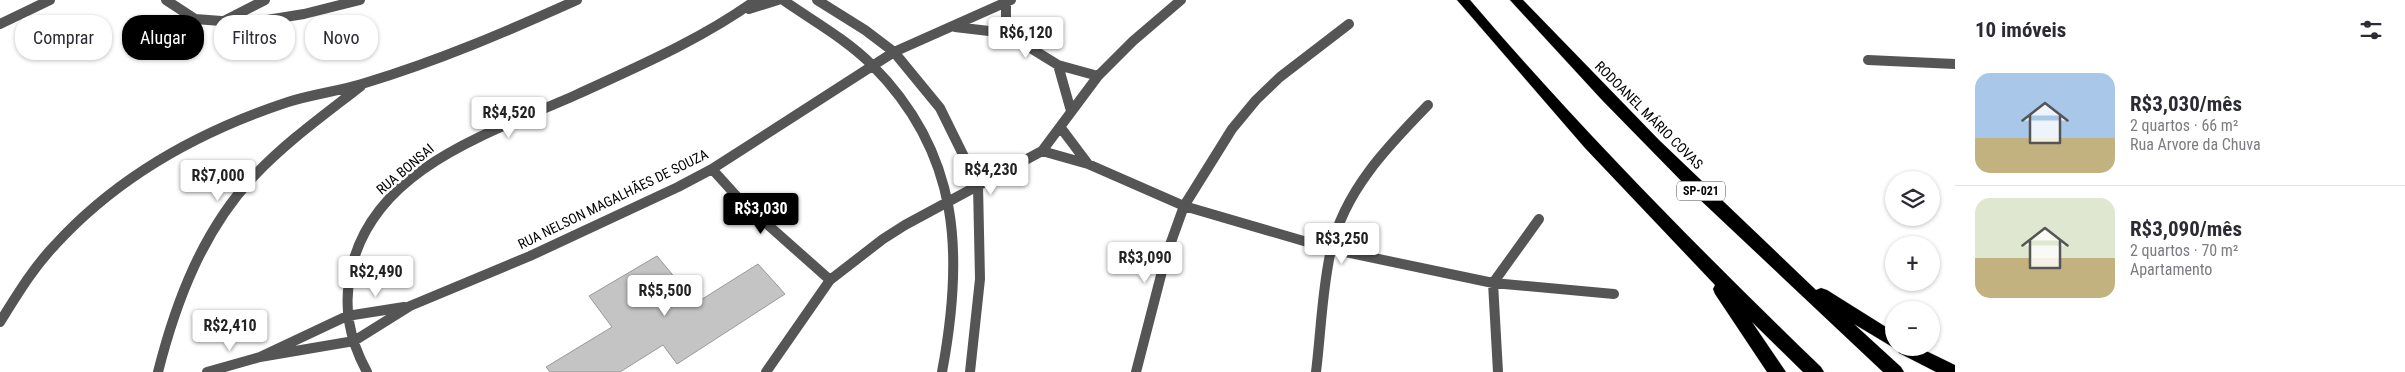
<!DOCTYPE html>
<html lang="pt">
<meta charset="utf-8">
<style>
body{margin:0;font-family:"Roboto Condensed",sans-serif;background:#f2f2f3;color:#2b2b33;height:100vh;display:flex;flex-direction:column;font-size:19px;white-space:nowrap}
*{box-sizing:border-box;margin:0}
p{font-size:16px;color:#7c7c81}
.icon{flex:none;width:28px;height:28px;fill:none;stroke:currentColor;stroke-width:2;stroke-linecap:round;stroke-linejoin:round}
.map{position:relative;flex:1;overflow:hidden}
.sheet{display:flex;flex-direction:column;background:#fff;width:450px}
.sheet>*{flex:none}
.hud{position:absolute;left:15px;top:15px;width:475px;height:45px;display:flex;gap:10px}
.controls{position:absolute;left:1885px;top:171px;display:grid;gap:10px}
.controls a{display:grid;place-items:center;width:55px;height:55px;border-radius:50%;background:#fff;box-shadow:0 1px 4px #0004;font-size:25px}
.price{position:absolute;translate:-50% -42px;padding:0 11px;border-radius:5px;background:#fff;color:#222;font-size:16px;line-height:32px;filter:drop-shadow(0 1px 2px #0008)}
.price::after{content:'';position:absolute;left:50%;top:30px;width:15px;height:11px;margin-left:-8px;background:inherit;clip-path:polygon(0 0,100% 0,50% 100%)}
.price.selected{background:#000;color:#fff}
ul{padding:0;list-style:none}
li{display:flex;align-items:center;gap:15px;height:125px;padding:0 20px}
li+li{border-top:1px solid #e1e1e2}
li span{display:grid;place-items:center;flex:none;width:140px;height:100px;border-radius:15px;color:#555}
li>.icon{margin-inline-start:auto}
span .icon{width:60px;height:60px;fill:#fffc;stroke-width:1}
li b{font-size:21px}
h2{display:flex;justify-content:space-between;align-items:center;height:60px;padding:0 20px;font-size:21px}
.chip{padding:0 18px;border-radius:20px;background:#fff;box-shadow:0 1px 4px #0004;font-size:18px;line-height:45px}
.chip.selected{background:#000;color:#fff}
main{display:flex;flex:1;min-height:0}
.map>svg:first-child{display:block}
.building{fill:#c4c4c4;stroke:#999}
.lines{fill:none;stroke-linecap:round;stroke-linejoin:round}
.motorway-casing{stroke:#dbdbdb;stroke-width:1}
.service{stroke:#555;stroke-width:10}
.minor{stroke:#555;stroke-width:10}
.motorway{fill:#000;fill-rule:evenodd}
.labels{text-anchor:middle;stroke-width:5;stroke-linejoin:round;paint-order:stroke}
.shield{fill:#fff;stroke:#4c4c4c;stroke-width:1}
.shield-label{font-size:12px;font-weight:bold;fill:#000}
.street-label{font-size:14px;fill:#000;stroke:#fff}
</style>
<main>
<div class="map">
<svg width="1955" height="372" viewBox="0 0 1955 372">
<rect width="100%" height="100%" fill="#fff"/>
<path class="building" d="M657 256 696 303 758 264 785 294 677 364 663 345 620 372H550L546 367 612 327 589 296Z"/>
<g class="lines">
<g class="motorway-casing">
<path id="motorway" d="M1457 0H1470C1580 129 1699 249 1821 367L1824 372H1803L1752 322 1786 372H1767L1715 294 1713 289 1715 285 1585 148Z
M1510 0H1523L1659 140 1816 290 1821 288 1827 290 1894 332V348H1896H1894L1854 324 1901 367 1904 372H1883L1695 195 1602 100Z
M1897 348H1920L1955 365V372H1936L1899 353Z"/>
</g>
<path class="service" d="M1868 60 1955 64"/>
<path class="minor" d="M166 0 195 19 248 23 304 14 360 0
M783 0C813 21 846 39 872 65 961 154 964 255 942 372
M817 0 865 30 894 52 940 108 978 185 980 279 970 372
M1006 4V33
M749 9 778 0
M224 21 265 0
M0 24 50 0
M955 27 1006 33 1058 65 1098 76
M1058 65 1071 111
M1061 128 1088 164
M1042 151 1088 164 1184 206 1331 249 1493 283 1614 294
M712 169 741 201 830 280
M0 322C17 295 33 268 55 245 118 176 200 131 288 102 313 94 340 91 365 83 438 61 508 31 577 0
M260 357 354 341 410 306 530 256 678 187 712 169 894 52 1011 0
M158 372C176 301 203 230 254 176 286 142 324 115 361 86
M207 372 260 357 347 316 404 307
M367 372C349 339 343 307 351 270 374 166 494 132 578 94 639 66 702 39 756 0
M766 372 830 280 883 239 905 225 1042 151 1098 76 1133 41 1181 0
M1136 372 1166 256 1184 206 1232 129 1256 100 1280 77 1349 24
M1316 372C1321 332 1322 289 1331 250 1344 191 1388 146 1428 105
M1498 372 1493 283 1539 219"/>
<use href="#motorway" class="motorway"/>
</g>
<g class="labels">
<rect class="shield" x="1677" y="181.5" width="48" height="19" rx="4"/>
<g class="shield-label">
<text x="1701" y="195">SP-021</text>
</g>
<g class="street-label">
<text transform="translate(1649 115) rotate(45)" y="5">RODOANEL MÁRIO COVAS</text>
<text transform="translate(405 169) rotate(-40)" y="5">RUA BONSAI</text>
<text transform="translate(613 199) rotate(-26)" y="5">RUA NELSON MAGALHÃES DE SOUZA</text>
</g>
</g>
</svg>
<div class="controls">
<a><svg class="icon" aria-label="layers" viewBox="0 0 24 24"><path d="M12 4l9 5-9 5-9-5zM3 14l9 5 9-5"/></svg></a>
<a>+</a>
<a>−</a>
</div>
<b class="price" style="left:1026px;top:59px">R$6,120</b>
<b class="price" style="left:509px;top:139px">R$4,520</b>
<b class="price" style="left:991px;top:196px">R$4,230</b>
<b class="price" style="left:218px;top:202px">R$7,000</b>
<b class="price selected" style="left:761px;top:235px">R$3,030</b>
<b class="price" style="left:1342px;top:265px">R$3,250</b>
<b class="price" style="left:1145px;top:284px">R$3,090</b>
<b class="price" style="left:376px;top:298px">R$2,490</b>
<b class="price" style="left:665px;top:317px">R$5,500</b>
<b class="price" style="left:230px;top:352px">R$2,410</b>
<div class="hud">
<a class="chip">Comprar</a>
<a class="chip selected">Alugar</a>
<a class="chip">Filtros</a>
<a class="chip">Novo</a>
</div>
</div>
<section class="sheet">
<h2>10 imóveis<svg class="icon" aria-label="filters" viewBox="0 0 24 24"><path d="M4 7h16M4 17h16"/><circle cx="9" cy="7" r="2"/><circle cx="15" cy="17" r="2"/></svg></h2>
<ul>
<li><span style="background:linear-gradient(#a9c7e8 65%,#c2b280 0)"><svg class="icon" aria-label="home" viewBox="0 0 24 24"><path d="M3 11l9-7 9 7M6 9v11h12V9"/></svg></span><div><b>R$3,030/mês</b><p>2 quartos · 66 m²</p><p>Rua Arvore da Chuva</p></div></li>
<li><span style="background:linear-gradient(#dfe7d0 60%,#c2b280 0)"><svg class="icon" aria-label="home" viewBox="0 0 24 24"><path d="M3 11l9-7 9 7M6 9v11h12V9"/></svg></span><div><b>R$3,090/mês</b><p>2 quartos · 70 m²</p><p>Apartamento</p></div></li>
</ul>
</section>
</main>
